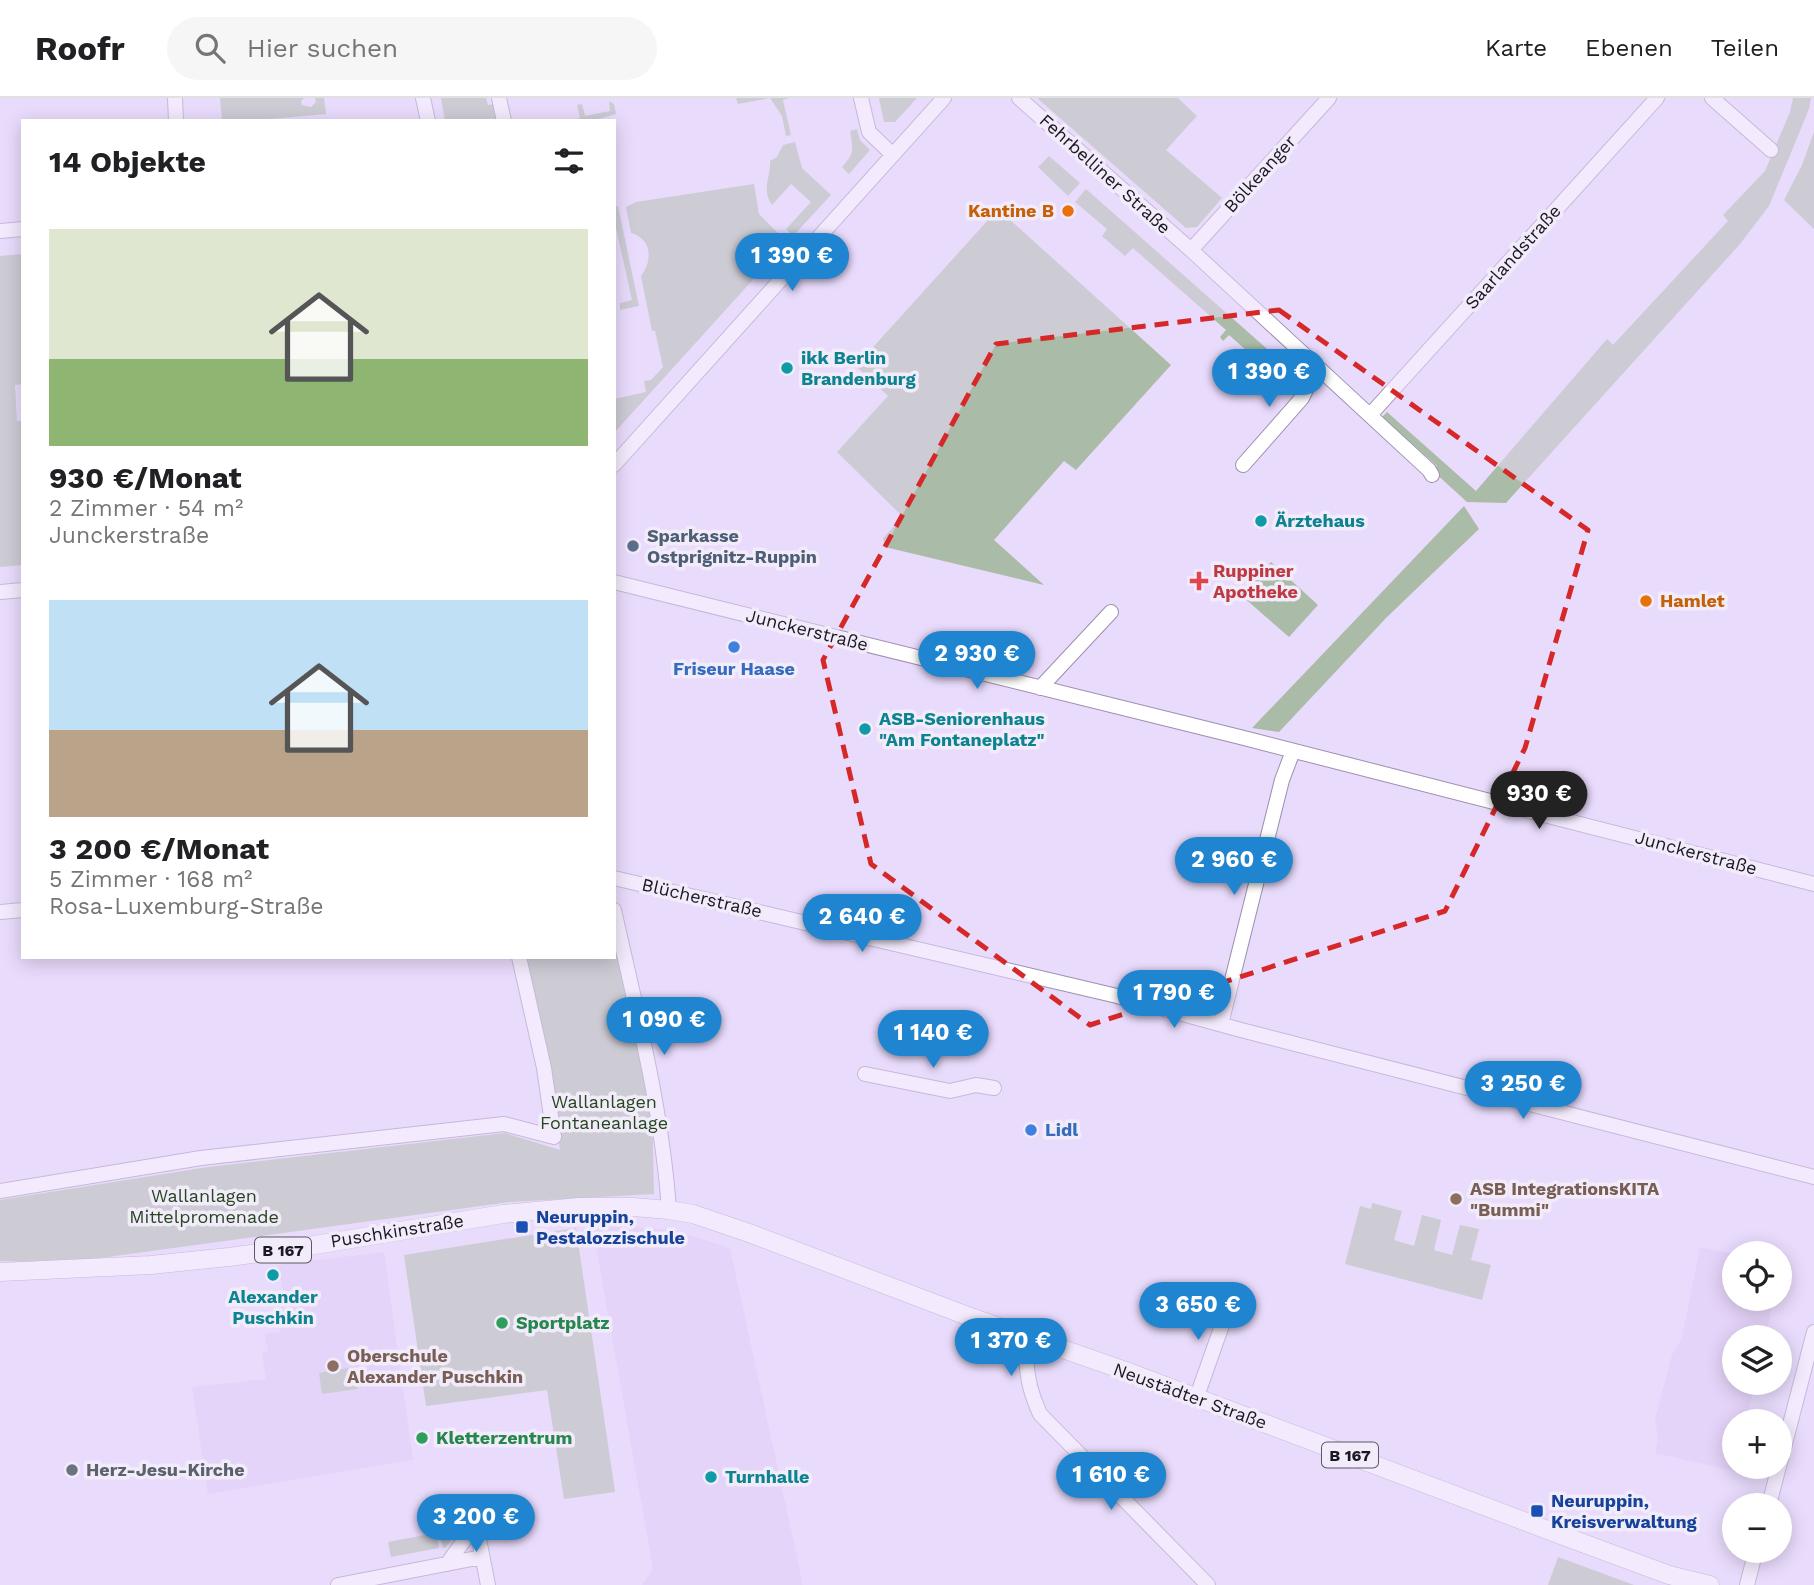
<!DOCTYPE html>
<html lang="de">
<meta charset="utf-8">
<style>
body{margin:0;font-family:"Work Sans",sans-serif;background:#f6f6f6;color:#202124;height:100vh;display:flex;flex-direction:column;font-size:26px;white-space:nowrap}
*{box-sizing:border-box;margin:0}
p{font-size:23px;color:#757577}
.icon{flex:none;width:38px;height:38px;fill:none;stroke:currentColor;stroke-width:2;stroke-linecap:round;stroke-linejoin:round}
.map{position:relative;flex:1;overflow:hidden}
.details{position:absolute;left:21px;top:21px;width:595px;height:840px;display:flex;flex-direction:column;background:#fff;border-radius:0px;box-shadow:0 4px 18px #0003}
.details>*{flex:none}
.controls{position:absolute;left:1722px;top:1143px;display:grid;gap:14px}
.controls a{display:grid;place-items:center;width:70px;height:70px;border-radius:50%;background:#fff;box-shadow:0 4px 18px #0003;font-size:35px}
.price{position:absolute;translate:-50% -60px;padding:0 16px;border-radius:24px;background:#2085d0;color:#fff;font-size:23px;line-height:46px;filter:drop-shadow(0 2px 4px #0008)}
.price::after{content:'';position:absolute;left:50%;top:42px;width:21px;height:16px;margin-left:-10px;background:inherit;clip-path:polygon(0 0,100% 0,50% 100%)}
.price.on{background:#222;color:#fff}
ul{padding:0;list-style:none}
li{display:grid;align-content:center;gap:14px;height:371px;padding:0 28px}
li span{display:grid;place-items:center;height:217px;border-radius:0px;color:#555}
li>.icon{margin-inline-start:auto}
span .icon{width:126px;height:126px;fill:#fffc;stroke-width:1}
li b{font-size:30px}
h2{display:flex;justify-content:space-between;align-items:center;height:84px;padding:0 28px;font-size:30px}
header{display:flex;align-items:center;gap:42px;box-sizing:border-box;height:98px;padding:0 35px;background:#fff;border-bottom:2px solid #e0e0e0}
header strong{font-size:33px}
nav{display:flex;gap:38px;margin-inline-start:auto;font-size:24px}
.search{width:490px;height:63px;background:#f6f6f6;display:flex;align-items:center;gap:18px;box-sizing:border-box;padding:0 24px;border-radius:38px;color:#757577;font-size:26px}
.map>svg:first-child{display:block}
.built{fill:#dfcdf5}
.green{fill:#aabba7}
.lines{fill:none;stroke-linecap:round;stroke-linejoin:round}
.minor-casing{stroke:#9d8fae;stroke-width:16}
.major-casing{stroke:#9d8fae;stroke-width:19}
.minor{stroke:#fff;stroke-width:14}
.major{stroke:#fff;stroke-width:18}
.marked{fill:none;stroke:#d62828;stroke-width:5;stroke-dasharray:14 9;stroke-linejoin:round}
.food-dot{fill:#e8710a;stroke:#f2ecfa;stroke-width:2.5}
.culture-dot{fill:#0f9aa8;stroke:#f2ecfa;stroke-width:2.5}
.service-dot{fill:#5c6f8a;stroke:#f2ecfa;stroke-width:2.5}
.health-dot{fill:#e0444e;stroke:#f2ecfa;stroke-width:2.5}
.shop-dot{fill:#3f7fe0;stroke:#f2ecfa;stroke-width:2.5}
.education-dot{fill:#8d6e63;stroke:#f2ecfa;stroke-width:2.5}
.transit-dot{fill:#1a4fb4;stroke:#f2ecfa;stroke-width:2.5}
.leisure-dot{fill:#2e9e5b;stroke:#f2ecfa;stroke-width:2.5}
.worship-dot{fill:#6b7280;stroke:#f2ecfa;stroke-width:2.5}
.labels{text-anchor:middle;stroke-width:7;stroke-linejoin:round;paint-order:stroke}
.shield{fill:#f2ecfa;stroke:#5c5663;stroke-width:2}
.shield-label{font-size:16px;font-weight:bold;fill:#1b1622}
.street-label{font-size:18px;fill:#1b1622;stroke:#f2ecfa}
.food-label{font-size:18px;font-weight:bold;fill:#c56008;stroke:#f2ecfa;text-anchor:end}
.culture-label{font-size:18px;font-weight:bold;fill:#0d838f;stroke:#f2ecfa;text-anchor:start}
.service-label{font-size:18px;font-weight:bold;fill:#4e5e75;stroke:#f2ecfa;text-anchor:start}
.health-label{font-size:18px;font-weight:bold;fill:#be3a42;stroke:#f2ecfa;text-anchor:start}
.shop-label{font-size:18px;font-weight:bold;fill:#366cbe;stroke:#f2ecfa}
.park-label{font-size:18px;fill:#25461f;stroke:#f2ecfa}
.education-label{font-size:18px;font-weight:bold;fill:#785e54;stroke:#f2ecfa;text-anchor:start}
.transit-label{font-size:18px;font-weight:bold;fill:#164399;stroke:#f2ecfa;text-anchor:start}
.leisure-label{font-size:18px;font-weight:bold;fill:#27864d;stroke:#f2ecfa;text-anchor:start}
.worship-label{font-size:18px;font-weight:bold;fill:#5b616d;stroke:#f2ecfa;text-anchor:start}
</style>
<header>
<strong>Roofr</strong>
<div class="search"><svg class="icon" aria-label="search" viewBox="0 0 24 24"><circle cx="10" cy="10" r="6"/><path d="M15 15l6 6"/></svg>Hier suchen</div>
<nav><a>Karte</a><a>Ebenen</a><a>Teilen</a></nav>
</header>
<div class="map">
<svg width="1814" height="1487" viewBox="0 0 1814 1487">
<rect width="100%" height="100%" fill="#e9dbfc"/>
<path class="built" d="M592 1126 674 1132 730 1150 803 1487H642L653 1471Z
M1700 1149 1734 1156V1200L1774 1201 1765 1239H1734V1284L1755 1285 1746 1323H1734L1735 1373 1655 1355 1658 1341 1655 1321 1672 1257 1682 1240Z
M384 1154 413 1362 208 1396 192 1289 266 1281 262 1255 268 1254 265 1236 280 1234 276 1203 284 1201 278 1167Z"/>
<path class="green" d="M220 0H304L301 3 302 7 311 9 316 4 315 0H324L326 16 270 21V23H222Z
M441 0H486L488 7 495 6 498 22 490 20V23H445Z
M736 0H789L783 2 791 37 786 38 782 18 770 0 738 6Z
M879 0H917L895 24H884Z
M1037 0H1178L1197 18 1166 52 1222 100 1197 129 1186 130Z
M1793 0H1811L1809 11 1769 108 1740 146 1506 405 1467 404 1433 373 1437 368 1382 319 1387 314 1476 393 1607 241 1613 247 1728 123 1723 117 1765 73 1790 14Z
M609 3 614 6 616 16 592 23H569L580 20 577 7 582 6 585 18 610 13Z
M857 31 860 42 870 52 849 76 842 69C855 55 853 52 850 33Z
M1814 34V131L1784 102 1802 67Z
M795 44 802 70 831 97 793 138 786 131 811 104 791 86 772 107C761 92 771 79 770 63L777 59 783 47Z
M1049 58 1080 85 1068 98 1038 69Z
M754 86 759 116 787 144 614 335V301L646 294 644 283 651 282 663 269 655 233H652L641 178C653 162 652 141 631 135L626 109 636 104Z
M1086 91 1299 279 1289 290 1229 237 1223 243 1220 239 1226 232 1133 150 1125 158 1102 138 1107 131 1075 104Z
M618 108 639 208 620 212V205L632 202 614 121V109Z
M998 111 1171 267 1076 372 1064 363 994 442 1044 487 885 449 883 440 903 419 837 354 888 298 856 268Z
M23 156V286L15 287 17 323H23V467L0 469V158Z
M1464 408 1479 431 1387 519 1279 634 1252 630Z
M1271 464 1318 507 1289 539 1241 497Z
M614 837 652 1006 654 1096 510 1104 63 1165 0 1163V1102L208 1069 505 1035 560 1052 549 968 525 859H614Z
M1372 1105 1402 1113 1394 1142 1414 1148 1422 1117 1441 1122 1434 1152 1452 1157 1460 1127 1479 1131 1471 1162 1491 1167 1482 1202 1345 1166 1360 1108 1371 1111Z
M576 1130 615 1394 564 1401 547 1292 426 1308 404 1157Z
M354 1269 358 1291 322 1296 319 1275Z
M455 1398 460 1402 464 1424 462 1425 446 1449 443 1450 438 1425 453 1422 448 1399Z
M436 1435 439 1450 391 1459 388 1444Z
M1558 1459 1634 1487H1548Z"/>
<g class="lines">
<g class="minor-casing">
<path id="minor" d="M175 0 176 23
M423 0 428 23
M499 0 504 23
M861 0 869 34 893 57
M1019 0 1191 152 1429 372 1432 377
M1712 0 1771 52
M0 133 23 131
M1191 152 1329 0
M1370 317 1657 0
M614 367 944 0
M1243 367 1302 300 1317 269
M614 484 1240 639 1814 786
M0 494 23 492
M1040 590 1111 514
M614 780 1117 898 1241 932 1814 1079
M614 812C636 911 662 1010 669 1112
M0 814 23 812
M1221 926 1282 682 1293 653
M865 976 950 993 976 987 994 990
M0 1093 201 1060 504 1026 554 1039 544 970 519 859
M1030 1240C1022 1266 1029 1292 1040 1316L1208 1487
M1196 1301 1232 1199
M1780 1365 1814 1234
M1769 1407 1779 1368
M476 1426 488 1487
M447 1466 476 1426
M338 1487 482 1459
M1747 1487 1756 1452"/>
</g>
<g class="major-casing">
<path id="major" d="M0 1174 151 1167 229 1159 303 1149 503 1116 579 1109H633L669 1112 693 1116 752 1136 965 1217 1123 1272 1569 1440 1669 1477 1710 1487"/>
</g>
<use href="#minor" class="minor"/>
<use href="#major" class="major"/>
</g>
<path d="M0 0H1814V1487H0ZM1279 212 1588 432 1525 650 1445 813 1090 927 871 766 823 562 996 246Z" fill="#e9dbfc" fill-opacity=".55" fill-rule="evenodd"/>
<path class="marked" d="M1279 212 1588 432 1525 650 1445 813 1090 927 871 766 823 562 996 246Z"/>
<g class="food-dot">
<circle cx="1068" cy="113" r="7"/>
<circle cx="1646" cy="503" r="7"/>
</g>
<g class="culture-dot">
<circle cx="787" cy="270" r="7"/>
<circle cx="1261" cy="423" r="7"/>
<circle cx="865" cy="631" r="7"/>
<circle cx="273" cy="1177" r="7"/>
<circle cx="711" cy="1379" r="7"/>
</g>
<circle class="service-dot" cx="633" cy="448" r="7"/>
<path class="health-dot" d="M1195.5 472.5h7v7h7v7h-7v7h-7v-7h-7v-7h7z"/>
<g class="shop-dot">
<circle cx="734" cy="549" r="7"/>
<circle cx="1031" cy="1032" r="7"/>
</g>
<g class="education-dot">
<circle cx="1456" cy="1101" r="7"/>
<circle cx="333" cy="1268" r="7"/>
</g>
<g class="transit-dot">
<rect x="515" y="1122" width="14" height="14" rx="3.5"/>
<rect x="1530" y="1406" width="14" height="14" rx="3.5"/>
</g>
<g class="leisure-dot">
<circle cx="502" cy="1225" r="7"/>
<circle cx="422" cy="1340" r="7"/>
</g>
<circle class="worship-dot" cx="72" cy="1372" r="7"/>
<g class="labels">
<g class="shield">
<rect x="255" y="1139.5" width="56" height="25" rx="5"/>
<rect x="1322" y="1344.5" width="56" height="25" rx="5"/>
</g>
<g class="shield-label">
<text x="283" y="1158">B 167</text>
<text x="1350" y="1363">B 167</text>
</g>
<g class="street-label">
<text transform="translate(1105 76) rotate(42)" y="6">Fehrbelliner Straße</text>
<text transform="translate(1260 76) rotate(-48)" y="6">Bölkeanger</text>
<text transform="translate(1513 159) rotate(-48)" y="6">Saarlandstraße</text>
<text transform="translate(807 532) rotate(14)" y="6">Junckerstraße</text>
<text transform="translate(1696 755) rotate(15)" y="6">Junckerstraße</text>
<text transform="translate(702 800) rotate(13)" y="6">Blücherstraße</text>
<text transform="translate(397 1133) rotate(-9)" y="6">Puschkinstraße</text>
<text transform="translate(1190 1298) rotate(20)" y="6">Neustädter Straße</text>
</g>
<g class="food-label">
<text x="1054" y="119">Kantine B</text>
<text x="1660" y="509" text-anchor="start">Hamlet</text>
</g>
<g class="culture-label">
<text x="801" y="266">ikk Berlin<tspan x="801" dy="21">Brandenburg</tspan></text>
<text x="1275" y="429">Ärztehaus</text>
<text x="879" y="627">ASB-Seniorenhaus<tspan x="879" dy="21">"Am Fontaneplatz"</tspan></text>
<text x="273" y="1205" text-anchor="middle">Alexander<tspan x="273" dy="21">Puschkin</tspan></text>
<text x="725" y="1385">Turnhalle</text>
</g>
<g class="service-label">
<text x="647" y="444">Sparkasse<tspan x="647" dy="21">Ostprignitz-Ruppin</tspan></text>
</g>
<g class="health-label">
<text x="1213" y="479">Ruppiner<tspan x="1213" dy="21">Apotheke</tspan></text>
</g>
<g class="shop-label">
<text x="734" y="577">Friseur Haase</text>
<text x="1045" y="1038" text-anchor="start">Lidl</text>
</g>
<g class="park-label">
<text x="604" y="1010">Wallanlagen<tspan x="604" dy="21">Fontaneanlage</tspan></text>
<text x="204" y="1104">Wallanlagen<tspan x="204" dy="21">Mittelpromenade</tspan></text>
</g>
<g class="education-label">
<text x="1470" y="1097">ASB IntegrationsKITA<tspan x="1470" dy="21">"Bummi"</tspan></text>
<text x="347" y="1264">Oberschule<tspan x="347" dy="21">Alexander Puschkin</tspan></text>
</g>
<g class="transit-label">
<text x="536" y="1125">Neuruppin,<tspan x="536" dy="21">Pestalozzischule</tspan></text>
<text x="1551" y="1409">Neuruppin,<tspan x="1551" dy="21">Kreisverwaltung</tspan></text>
</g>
<g class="leisure-label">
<text x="516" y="1231">Sportplatz</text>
<text x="436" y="1346">Kletterzentrum</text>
</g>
<g class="worship-label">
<text x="86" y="1378">Herz-Jesu-Kirche</text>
</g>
</g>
</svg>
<div class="controls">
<a><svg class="icon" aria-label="locate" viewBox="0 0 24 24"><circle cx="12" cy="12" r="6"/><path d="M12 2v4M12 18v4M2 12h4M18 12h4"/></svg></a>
<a><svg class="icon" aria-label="layers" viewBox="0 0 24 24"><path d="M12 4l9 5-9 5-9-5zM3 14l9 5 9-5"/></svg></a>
<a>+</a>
<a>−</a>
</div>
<b class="price" style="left:792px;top:195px">1 390 €</b>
<b class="price" style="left:1269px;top:311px">1 390 €</b>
<b class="price" style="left:977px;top:593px">2 930 €</b>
<b class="price on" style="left:1539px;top:733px">930 €</b>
<b class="price" style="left:1234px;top:799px">2 960 €</b>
<b class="price" style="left:862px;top:856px">2 640 €</b>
<b class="price" style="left:1174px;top:932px">1 790 €</b>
<b class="price" style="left:664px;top:959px">1 090 €</b>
<b class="price" style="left:933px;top:972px">1 140 €</b>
<b class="price" style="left:1523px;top:1023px">3 250 €</b>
<b class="price" style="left:1198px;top:1244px">3 650 €</b>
<b class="price" style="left:1011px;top:1280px">1 370 €</b>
<b class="price" style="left:1111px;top:1414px">1 610 €</b>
<b class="price" style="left:476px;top:1456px">3 200 €</b>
<section class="details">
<h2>14 Objekte<svg class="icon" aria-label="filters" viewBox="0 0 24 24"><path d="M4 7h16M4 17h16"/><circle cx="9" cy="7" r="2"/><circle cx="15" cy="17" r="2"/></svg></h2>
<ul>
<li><span style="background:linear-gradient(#dfe7d0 60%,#8fb573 0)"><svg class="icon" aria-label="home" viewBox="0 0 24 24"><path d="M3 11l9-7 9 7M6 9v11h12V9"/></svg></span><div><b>930 €/Monat</b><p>2 Zimmer · 54 m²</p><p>Junckerstraße</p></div></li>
<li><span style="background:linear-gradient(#bfe0f5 60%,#b9a48a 0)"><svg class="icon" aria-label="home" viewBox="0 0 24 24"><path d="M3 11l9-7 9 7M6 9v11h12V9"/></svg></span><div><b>3 200 €/Monat</b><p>5 Zimmer · 168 m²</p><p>Rosa-Luxemburg-Straße</p></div></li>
</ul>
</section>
</div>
